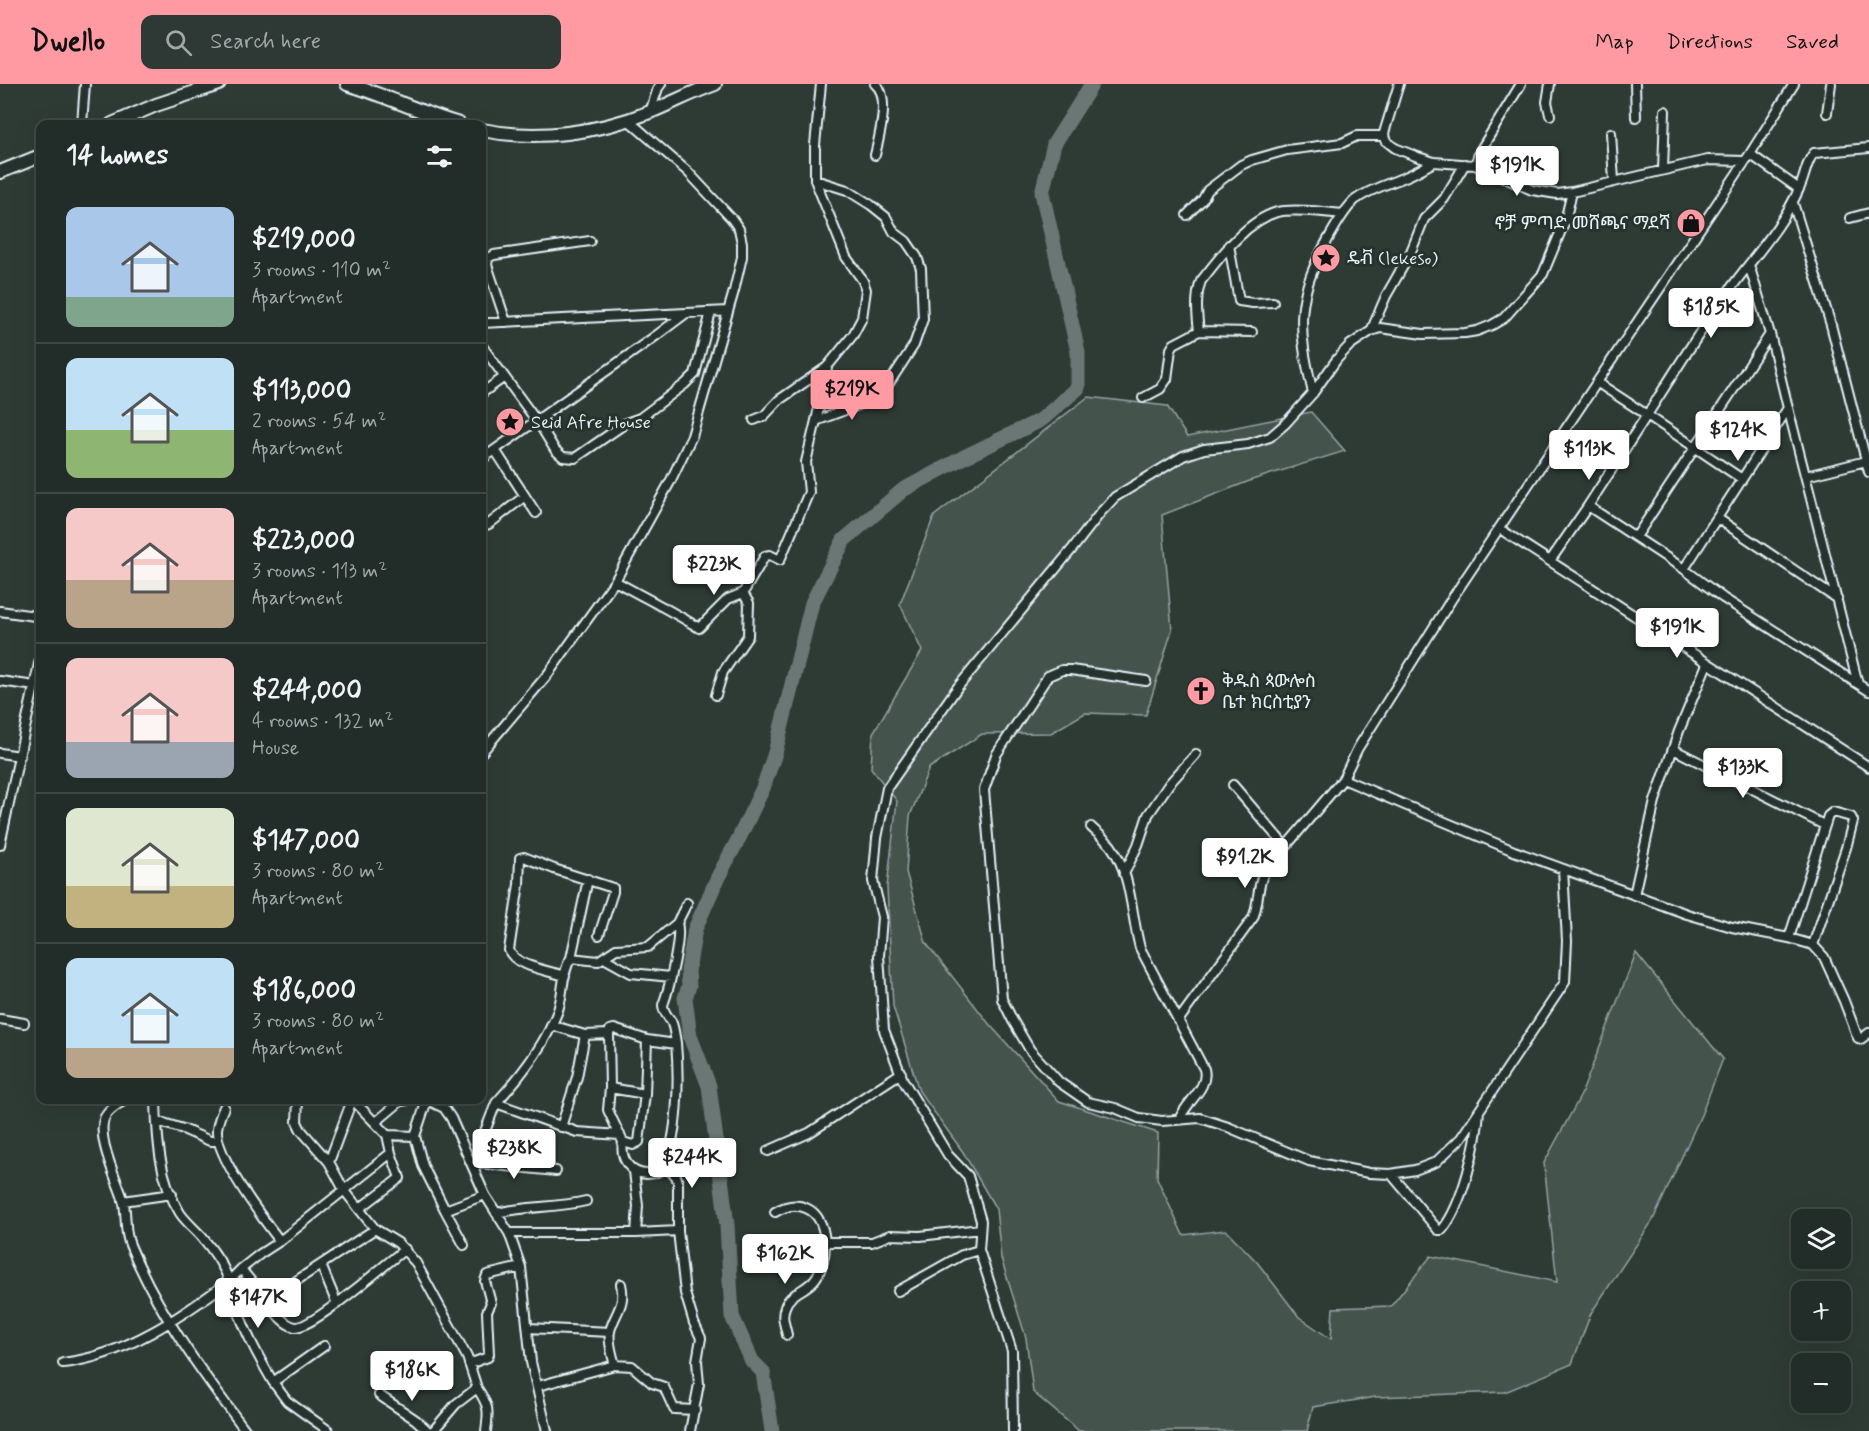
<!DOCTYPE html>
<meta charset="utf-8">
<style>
body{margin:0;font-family:Mynerve,"Noto Sans Ethiopic",sans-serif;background:#2e3834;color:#f1f3f6;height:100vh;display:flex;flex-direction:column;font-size:22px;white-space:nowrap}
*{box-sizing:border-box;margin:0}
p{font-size:20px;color:#a2a7a8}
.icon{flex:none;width:33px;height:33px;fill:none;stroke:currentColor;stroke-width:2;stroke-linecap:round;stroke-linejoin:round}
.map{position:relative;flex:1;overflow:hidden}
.side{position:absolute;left:36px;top:36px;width:450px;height:984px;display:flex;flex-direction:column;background:#222c28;border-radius:12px;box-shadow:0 6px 24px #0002,0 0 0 2px #3f4845}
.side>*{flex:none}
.tools{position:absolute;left:1791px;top:1125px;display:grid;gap:12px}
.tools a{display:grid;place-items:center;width:60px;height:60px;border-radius:12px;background:#222c28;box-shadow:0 6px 24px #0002,0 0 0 2px #3f4845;font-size:30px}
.price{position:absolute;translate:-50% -51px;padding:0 14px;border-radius:6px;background:#fff;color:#222;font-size:20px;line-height:39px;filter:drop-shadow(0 2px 3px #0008)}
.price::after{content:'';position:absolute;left:50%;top:36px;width:18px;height:14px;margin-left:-9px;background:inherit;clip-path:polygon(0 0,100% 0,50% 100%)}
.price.current{background:#ff9aa2;color:#111}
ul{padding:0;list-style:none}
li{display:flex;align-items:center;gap:18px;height:150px;padding:0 30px}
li+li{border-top:2px solid #3f4845}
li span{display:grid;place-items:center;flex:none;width:168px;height:120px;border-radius:12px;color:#555}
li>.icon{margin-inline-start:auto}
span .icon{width:72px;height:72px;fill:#fffc;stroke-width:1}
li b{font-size:26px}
h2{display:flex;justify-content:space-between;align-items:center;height:72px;padding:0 30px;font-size:26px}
header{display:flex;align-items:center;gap:36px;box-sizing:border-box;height:84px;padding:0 30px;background:#ff9aa2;color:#111}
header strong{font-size:28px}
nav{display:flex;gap:33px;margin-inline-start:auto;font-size:21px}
.search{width:420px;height:54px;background:#2e3834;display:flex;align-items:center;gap:15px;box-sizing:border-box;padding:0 21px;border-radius:12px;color:#a2a7a8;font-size:22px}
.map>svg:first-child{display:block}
.green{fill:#45524e;stroke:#96a2a3;stroke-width:1.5}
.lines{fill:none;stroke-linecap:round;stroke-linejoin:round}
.river{stroke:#6b7775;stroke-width:15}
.street-casing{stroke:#e8f1f8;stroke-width:12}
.primary-casing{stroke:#e8f1f8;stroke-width:16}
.street{stroke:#26332d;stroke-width:8}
.primary{stroke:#26332d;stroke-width:12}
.labels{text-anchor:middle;stroke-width:6;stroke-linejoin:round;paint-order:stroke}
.poi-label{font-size:18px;fill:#e8f1f8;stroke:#26332d;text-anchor:start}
</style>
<header>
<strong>Dwello</strong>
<div class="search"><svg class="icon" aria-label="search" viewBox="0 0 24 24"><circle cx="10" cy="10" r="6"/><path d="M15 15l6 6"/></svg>Search here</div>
<nav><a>Map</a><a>Directions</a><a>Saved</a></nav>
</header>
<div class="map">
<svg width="1869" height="1347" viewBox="0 0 1869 1347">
<rect width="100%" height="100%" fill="#2e3b35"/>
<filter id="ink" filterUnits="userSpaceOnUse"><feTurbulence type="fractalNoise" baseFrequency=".0167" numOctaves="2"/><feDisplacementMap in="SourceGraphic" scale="12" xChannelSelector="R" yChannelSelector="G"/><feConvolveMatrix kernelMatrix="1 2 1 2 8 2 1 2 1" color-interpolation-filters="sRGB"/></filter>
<g filter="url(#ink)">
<path class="green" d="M1088 313 1167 322 1187 353 1311 328 1345 367 1252 396 1162 431 1172 546 1146 631 1085 629 1051 649 982 650 929 684 910 732 906 788 926 859 990 941 1059 1017 1158 1049 1157 1094 1183 1151 1226 1146 1257 1178 1299 1233 1331 1255 1333 1224 1391 1222 1431 1172 1557 1198 1544 1079 1581 1011 1636 869 1723 975 1701 1031 1653 1136 1591 1229 1572 1280 1505 1308 1376 1313 1313 1323 1307 1347H1079L1033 1308 1026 1254 1001 1174 996 1125 963 1068 919 1007 893 922 887 803 897 717 871 684 873 649 922 567 900 520 934 432Z"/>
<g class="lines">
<path class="river" d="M772 1347 763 1288 752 1277 732 1232 727 1141 709 1002 690 952 685 914 689 902 688 887 695 845 718 793 739 754 763 704 775 669 812 519 844 456 903 406 964 373 1041 336 1078 304V268L1042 109 1054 60 1092 0"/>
<g class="street-casing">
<path id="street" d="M875 0C891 11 879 54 875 71
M1399 0 1384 49 1385 56 1395 64 1418 73 1434 78 1475 81 1532 106 1557 110 1572 108 1694 79 1708 76 1744 77
M1550 0 1547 18 1550 31
M1635 0 1636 33
M650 28 658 4 661 0
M1827 29 1831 0
M82 40 85 0
M1611 49 1614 97
M1750 70 1799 105C1805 94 1806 77 1814 69L1869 64
M1475 81 1480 67 1521 0
M1663 86 1665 27
M815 96 847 106 871 121 886 133 894 148 906 157 917 173 921 185 923 235 914 261 880 313 816 337
M1793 119 1831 241 1869 388
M1187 131 1203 115 1208 106 1241 81 1252 76 1287 66 1342 59 1357 52H1384
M1850 134 1869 129
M1229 161 1239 217 1253 219 1273 218
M506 238 487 181 488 174 494 171 590 157
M482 239 728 227
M1199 247 1252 248
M1371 247 1386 212 1410 170 1424 135 1444 115 1465 80
M482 262 541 343 555 366 563 373 575 374 626 339 640 334 685 300 695 290 711 228
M1598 299 1647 331C1676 286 1704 239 1737 196 1759 167 1784 139 1799 105
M482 309 503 294
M1313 309C1297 242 1295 211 1331 150 1338 138 1345 125 1355 116 1370 105 1388 100 1405 93 1415 89 1425 83 1434 78
M1143 314 1160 305 1167 295 1171 265 1174 260 1199 247C1197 231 1195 213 1201 197 1220 173 1246 137 1277 128 1293 124 1326 128 1343 130
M754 336 764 332 779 316 827 283 853 251 862 234 866 206 863 197 846 173 815 96V61L821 0
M495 366 536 429
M482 375 657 251 685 230
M1806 392 1866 377
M1588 422 1684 485 1788 324 1770 250 1749 181
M1717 434 1837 515
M482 438 486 441 489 440 525 412
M1500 445 1869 683
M1636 453 1770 250
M1550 477 1588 422 1647 331 1742 395
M1684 485 1723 514 1858 600 1788 324
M615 497C643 513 672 527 699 544L728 515 743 509 765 472 770 471 780 476 809 408 806 378 826 295 827 283
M0 527 35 532 40 535
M0 597 35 602
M1146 597 1071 586H1062L1048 592 996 671 984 706 1002 915 1013 937 1030 966 1059 998 1088 1018 1115 1024 1139 1034 1162 1037 1200 1034 1228 1043 1309 1077 1369 1089 1391 1090 1415 1086 1436 1078 1461 1054 1565 898 1567 857 1563 785
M1858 600 1869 607
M716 611 723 588 748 552 749 519 743 509
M1673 665 1824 741
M482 668 548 590 615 497 670 398 692 352 734 207 742 173V159L739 145 732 135 688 88 628 36
M0 669 20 672
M1343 695 1514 767 1687 830 1732 843 1789 854 1813 861 1824 873 1844 917 1858 954 1861 955 1869 949
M1233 701 1285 762
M1091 743C1097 749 1105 755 1111 762 1132 791 1131 831 1140 864L1204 985C1209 1004 1187 1017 1180 1034
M0 761 40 575
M1124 790 1138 761 1148 731 1169 700 1196 670
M1634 811 1655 717 1679 647 1707 580
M1789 854 1828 732 1833 728 1851 733 1853 737 1846 764 1813 861
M571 874 588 795
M604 874 631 889 671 893
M565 892C550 887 514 882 509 866L519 800 520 774 524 773 554 785 613 804V808L599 851
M0 935 24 939
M1178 937 1253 834C1259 819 1257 803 1264 788L1343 695 1358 664 1451 516 1750 70 1794 0
M551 941 585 951 609 950 610 946 614 945 647 956 676 960
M609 950 610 1004 608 1026 623 1058 633 1061 639 1058 645 1010
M610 1004 645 1010 647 956
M125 1016C119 1020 111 1024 107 1030 93 1046 116 1094 122 1112 128 1128 123 1145 130 1161 158 1229 202 1289 246 1347
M156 1016C157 1053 159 1096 180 1129 186 1138 195 1145 202 1153 213 1166 224 1182 229 1197L241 1185
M298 1016 297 1038 301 1046 329 1078 344 1106 375 1145 398 1159 416 1179 467 1273 477 1304 456 1320 433 1347
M427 1016 444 1024 451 1034 485 1111 509 1149 521 1183 531 1278 547 1347
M496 1019C520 993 544 962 557 929 564 912 561 889 571 874L598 877 616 865 648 863 677 839 687 819
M224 1023C221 1030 218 1038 217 1045 215 1072 263 1135 280 1157L260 1170 241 1185 268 1218 296 1197 375 1145
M157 1037 183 1045 210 1057H218
M376 1038 401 1017 407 1016
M561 1043 577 993 585 951
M387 1051 415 1052 423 1082 445 1126 485 1111
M415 1052 427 1016
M623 1058C620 1075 630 1090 647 1090 653 1090 660 1088 663 1083 679 1055 679 991 676 959 675 953 674 943 671 937 667 931 663 928 663 921 669 905 682 853 677 839
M768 1067 809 1049 901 989
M329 1078 352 1016
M475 1079 556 1087
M664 1082 676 1092 678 1098V1147
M475 1085 480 1060 496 1019 577 1048 620 1051
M634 1087 638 1122 636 1149
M1391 1090 1438 1146H1442C1463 1121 1477 1059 1479 1027
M123 1117 172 1110
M359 1125 400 1094 391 1069
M445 1126 464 1161
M775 1128C785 1122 795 1119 806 1124 830 1134 829 1177 815 1195 806 1207 790 1208 785 1223 781 1233 785 1241 787 1251
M496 1129C526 1122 556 1124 586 1117
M509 1149H636L678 1147 685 1209 694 1239 701 1254 697 1277 699 1300 690 1347
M280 1157 391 1069 387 1051 353 1016
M826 1158H872L890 1151 920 1152 980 1145
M321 1181 337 1220
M898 1207 962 1171 979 1166
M268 1218C275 1227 282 1240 295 1243 312 1245 388 1178 405 1165
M528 1244 610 1248
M324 1262 273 1298 287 1317 329 1347
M63 1279C124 1272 181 1233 229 1197 240 1238 252 1262 273 1298
M469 1280 488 1273 489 1270 487 1228 491 1219 485 1197 487 1191 521 1183
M615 1281 632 1282 652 1299 664 1303 674 1325 695 1326
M538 1302 615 1281C612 1271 608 1257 610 1247 615 1228 626 1222 621 1200
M477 1304C489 1322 489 1326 486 1347
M379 1311 416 1336 428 1347
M1013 1347 1012 1267 979 1166 981 1137 968 1092 948 1071 903 996 884 946 879 872 882 833 873 797 877 754 887 704 957 604 1073 464 1101 428 1115 413 1183 372 1204 365 1248 360 1270 353 1285 340 1313 309 1337 275 1350 261 1371 247 1380 244 1423 250 1465 249 1477 247 1492 241 1504 234 1543 190 1565 137 1572 108"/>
</g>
<g class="primary-casing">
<path id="primary" d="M347 0C385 11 421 29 459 40
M112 40 156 21 219 0
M482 46C538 57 597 49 650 28 672 19 693 8 715 0
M0 88 40 72"/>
</g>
<use href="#street" class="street"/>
<use href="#primary" class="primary"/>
</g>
</g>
<defs>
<g id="shop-disc" transform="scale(1.5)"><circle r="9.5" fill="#ff9aa2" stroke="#26332d"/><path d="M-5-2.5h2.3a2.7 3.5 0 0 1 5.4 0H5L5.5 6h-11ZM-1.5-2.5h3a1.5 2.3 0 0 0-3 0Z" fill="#111"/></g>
<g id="sight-disc" transform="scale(1.5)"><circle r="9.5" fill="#ff9aa2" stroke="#26332d"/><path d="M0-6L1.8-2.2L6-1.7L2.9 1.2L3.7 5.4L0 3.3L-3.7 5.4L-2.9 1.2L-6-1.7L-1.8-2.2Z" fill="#111"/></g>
<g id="church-disc" transform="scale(1.5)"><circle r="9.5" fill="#ff9aa2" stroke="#26332d"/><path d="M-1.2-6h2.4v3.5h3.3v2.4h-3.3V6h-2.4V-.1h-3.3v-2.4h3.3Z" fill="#111"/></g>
</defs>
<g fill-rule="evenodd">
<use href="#shop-disc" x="1691" y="139"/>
<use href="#sight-disc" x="1326" y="174"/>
<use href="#sight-disc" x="510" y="338"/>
<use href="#church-disc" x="1201" y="607"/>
</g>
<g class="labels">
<g class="poi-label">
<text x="1670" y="145" text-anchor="end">ኖቻ ምጣድ መሸጫና ማደሻ</text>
<text x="1347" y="180">ዴቭ (lekeso)</text>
<text x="531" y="344">Seid Afre House</text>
<text x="1222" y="603">ቅዱስ ጳውሎስ<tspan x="1222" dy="21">ቤተ ክርስቲያን</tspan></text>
</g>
</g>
</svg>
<div class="tools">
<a><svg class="icon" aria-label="layers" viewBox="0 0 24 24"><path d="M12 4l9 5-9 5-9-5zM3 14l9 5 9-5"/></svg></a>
<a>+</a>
<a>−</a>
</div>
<b class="price" style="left:1517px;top:113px">$191K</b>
<b class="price" style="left:1711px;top:255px">$185K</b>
<b class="price current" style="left:852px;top:337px">$219K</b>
<b class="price" style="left:1738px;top:378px">$124K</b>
<b class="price" style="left:1589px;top:397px">$113K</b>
<b class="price" style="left:714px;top:512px">$223K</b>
<b class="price" style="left:1677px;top:575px">$191K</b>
<b class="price" style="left:1743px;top:715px">$133K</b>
<b class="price" style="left:1245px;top:805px">$91.2K</b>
<b class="price" style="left:514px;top:1096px">$238K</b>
<b class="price" style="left:692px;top:1105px">$244K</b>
<b class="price" style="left:785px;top:1201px">$162K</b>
<b class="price" style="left:258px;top:1245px">$147K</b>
<b class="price" style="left:412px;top:1318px">$186K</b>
<section class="side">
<h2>14 homes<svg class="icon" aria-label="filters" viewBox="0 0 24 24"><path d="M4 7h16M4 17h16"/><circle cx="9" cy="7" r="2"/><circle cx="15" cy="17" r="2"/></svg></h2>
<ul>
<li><span style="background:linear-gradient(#a9c7e8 75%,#7fa58c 0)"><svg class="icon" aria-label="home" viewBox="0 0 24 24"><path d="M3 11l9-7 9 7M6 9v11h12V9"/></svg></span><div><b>$219,000</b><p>3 rooms · 110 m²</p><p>Apartment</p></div></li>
<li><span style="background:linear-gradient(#bfe0f5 60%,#8fb573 0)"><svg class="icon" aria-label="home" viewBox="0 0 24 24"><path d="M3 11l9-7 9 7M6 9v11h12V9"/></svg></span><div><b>$113,000</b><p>2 rooms · 54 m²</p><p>Apartment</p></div></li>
<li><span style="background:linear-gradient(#f6c9c9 60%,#b9a48a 0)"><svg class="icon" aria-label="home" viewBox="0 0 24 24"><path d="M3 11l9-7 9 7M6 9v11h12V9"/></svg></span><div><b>$223,000</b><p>3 rooms · 113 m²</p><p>Apartment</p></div></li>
<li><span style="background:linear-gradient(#f6c9c9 70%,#9aa5b1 0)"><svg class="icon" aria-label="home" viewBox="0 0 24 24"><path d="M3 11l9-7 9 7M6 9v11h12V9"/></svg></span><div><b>$244,000</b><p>4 rooms · 132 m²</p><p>House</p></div></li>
<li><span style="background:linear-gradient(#dfe7d0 65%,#c2b280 0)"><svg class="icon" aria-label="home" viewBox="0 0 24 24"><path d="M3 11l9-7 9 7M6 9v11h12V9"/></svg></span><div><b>$147,000</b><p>3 rooms · 80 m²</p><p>Apartment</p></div></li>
<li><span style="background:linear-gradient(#bfe0f5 75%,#b9a48a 0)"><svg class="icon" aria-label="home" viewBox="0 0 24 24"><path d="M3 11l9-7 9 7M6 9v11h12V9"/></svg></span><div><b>$186,000</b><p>3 rooms · 80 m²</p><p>Apartment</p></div></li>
</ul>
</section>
</div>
